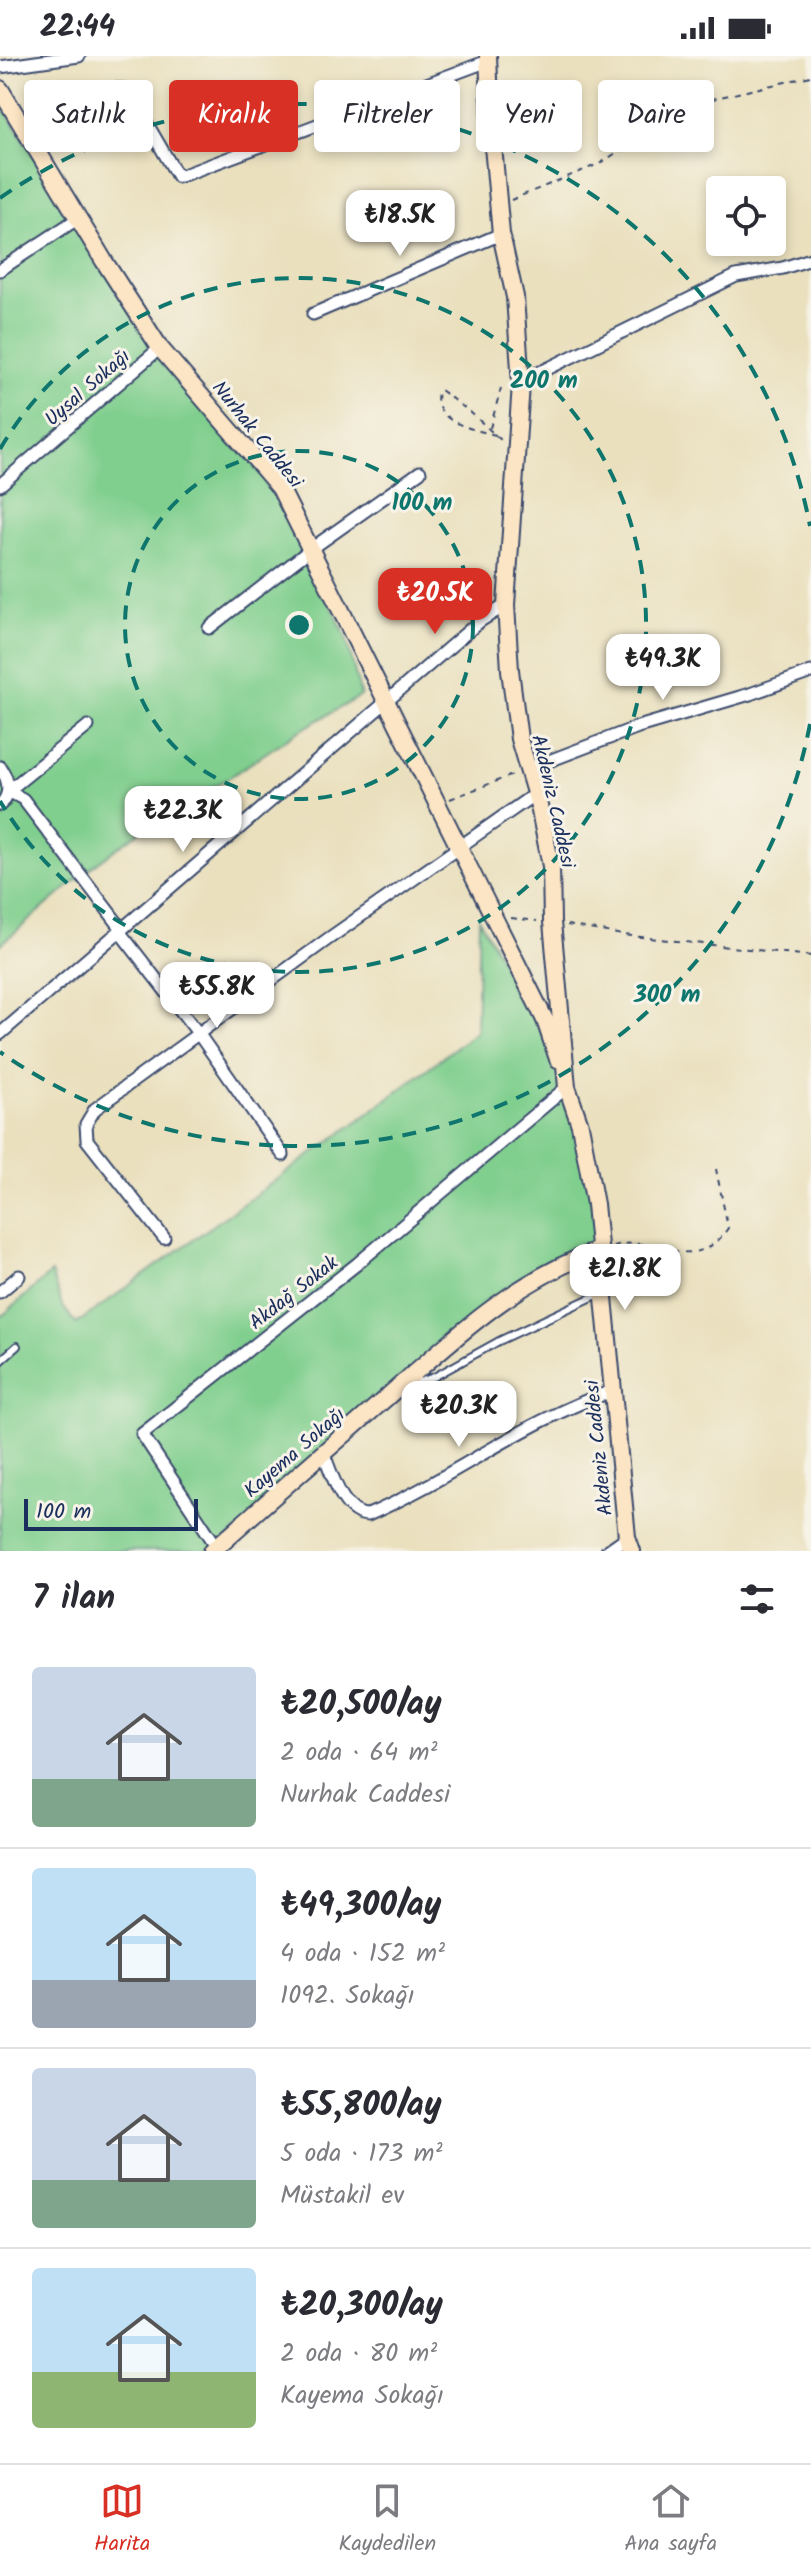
<!DOCTYPE html>
<html lang="tr">
<meta charset="utf-8">
<style>
body{margin:0;font-family:Kalam,sans-serif;background:#f7f7f7;color:#2b2b33;height:100vh;display:flex;flex-direction:column;font-size:30px;white-space:nowrap}
*{box-sizing:border-box;margin:0}
p{font-size:26px;color:#7c7c81}
.icon{flex:none;width:44px;height:44px;fill:none;stroke:currentColor;stroke-width:2;stroke-linecap:round;stroke-linejoin:round}
.map{position:relative;height:1495px;overflow:hidden}
.sheet{display:flex;flex-direction:column;background:#fff;flex:1}
.sheet>*{flex:none}
.banner{position:absolute;left:24px;top:24px;width:764px;height:72px;display:flex;gap:16px}
.buttons{position:absolute;left:706px;top:120px;display:grid;gap:16px}
.buttons a{display:grid;place-items:center;width:80px;height:80px;border-radius:8px;background:#fff;box-shadow:0 4px 12px #0003;font-size:40px}
.scale{position:absolute;left:24px;bottom:20px;width:174px;box-sizing:border-box;padding-left:8px;border:4px solid #1b2f5e;border-top:0;font-size:22px;line-height:28px;white-space:nowrap;color:#1b2f5e;-webkit-text-stroke:6px #f7f3e8;paint-order:stroke}
.price{position:absolute;translate:-50% -68px;padding:0 18px;border-radius:16px;background:#fff;color:#222;font-size:26px;line-height:52px;filter:drop-shadow(0 2px 4px #0008)}
.price::after{content:'';position:absolute;left:50%;top:48px;width:24px;height:18px;margin-left:-12px;background:inherit;clip-path:polygon(0 0,100% 0,50% 100%)}
.price.selected{background:#d93025;color:#fff}
ul{padding:0;list-style:none}
li{display:flex;align-items:center;gap:24px;height:200px;padding:0 32px}
li+li{border-top:2px solid #e1e1e2}
li span{display:grid;place-items:center;flex:none;width:224px;height:160px;border-radius:8px;color:#555}
li>.icon{margin-inline-start:auto}
span .icon{width:96px;height:96px;fill:#fffc;stroke-width:1}
li b{font-size:34px}
h2{display:flex;justify-content:space-between;align-items:center;height:96px;padding:0 32px;font-size:34px}
.tag{padding:0 28px;border-radius:8px;background:#fff;box-shadow:0 4px 12px #0003;font-size:28px;line-height:72px}
.tag.selected{background:#d93025;color:#fff}
.status{display:flex;justify-content:space-between;align-items:center;height:56px;padding:0 40px;background:#fff;direction:ltr}
.status svg{height:22px;fill:currentColor}
.menu{display:flex;justify-content:space-around;align-items:center;height:112px;border-top:2px solid #e1e1e2;background:#fff;font-size:22px;color:#7c7c81}
.menu a{display:grid;justify-items:center;gap:4px}
.menu .selected{color:#d93025}
.map>svg:first-child{display:block}
.green{fill:#80cf8e;stroke:#4e7f76;stroke-width:2}
.lines{fill:none;stroke-linecap:round;stroke-linejoin:round}
.lane-casing{stroke:#3a4a6c;stroke-width:10}
.street-casing{stroke:#3a4a6c;stroke-width:15}
.secondary-casing{stroke:#3a4a6c;stroke-width:20}
.path{stroke:#3a4a6c;stroke-width:2;stroke-dasharray:6 6;stroke-linecap:butt}
.lane{stroke:#fff;stroke-width:6}
.street{stroke:#fff;stroke-width:11}
.secondary{stroke:#fce5c4;stroke-width:16}
.ring{fill:none;stroke:#0f766e;stroke-width:4;stroke-dasharray:14 10}
.labels{text-anchor:middle;stroke-width:6;stroke-linejoin:round;paint-order:stroke}
.street-label{font-size:20px;fill:#1b2f5e;stroke:#f7f3e8}
.centre{fill:#0f766e;stroke:#f7f3e8;stroke-width:4}
.ring-label{font-size:24px;text-anchor:middle;font-weight:bold;fill:#0f766e;stroke:#f7f3e8;stroke-width:6;stroke-linejoin:round;paint-order:stroke}
</style>
<div class="status"><b>22:44</b><svg viewBox="0 0 49 12"><path d="M0 12V9h3v3zM5 12V6h3v6zM10 12V3h3v9zM15 12V0h3v12zM26 1h20v11H26zM47 4h2v5h-2z"/></svg></div>
<div class="map">
<svg width="811" height="1495" viewBox="0 0 811 1495">
<rect width="100%" height="100%" fill="#f7f3e8"/>
<filter id="ink" filterUnits="userSpaceOnUse"><feTurbulence type="fractalNoise" baseFrequency=".0125" numOctaves="2"/><feDisplacementMap in="SourceGraphic" scale="16" xChannelSelector="R" yChannelSelector="G"/><feConvolveMatrix kernelMatrix="1 2 1 2 8 2 1 2 1" color-interpolation-filters="sRGB"/></filter>
<filter id="wash" filterUnits="userSpaceOnUse"><feTurbulence type="fractalNoise" baseFrequency=".006" numOctaves="4" result="noise"/><feDisplacementMap in="SourceGraphic" scale="32" xChannelSelector="R" yChannelSelector="G"/><feGaussianBlur stdDeviation="1.8" result="paint"/><feColorMatrix in="noise" values="0 0 0 0 0 0 0 0 0 0 0 0 0 0 0 0 0 1.4 0 .05"/><feComposite in="paint" operator="in"/></filter>
<g filter="url(#wash)">
<rect width="100%" height="100%" fill="#eae0be"/>
<path class="green" d="M0 47 155 284 261 407 345 578 361 640 294 678 233 719 154 765 95 808 0 889Z
M479 863 570 1028 600 1193 542 1216 213 1495H0V1262L51 1217 62 1249 76 1268 358 1065 476 976Z"/>
</g>
<g filter="url(#ink)">
<g class="lines">
<g class="lane-casing">
<path id="lane" d="M0 1305 17 1290
M405 1331 434 1321 499 1285 603 1236"/>
</g>
<g class="street-casing">
<path id="street" d="M0 11 79 0
M23 73 109 33H122L132 42 178 121 488 5
M0 214 77 163
M313 258 501 178
M520 324 547 313 736 220 783 212 811 203
M0 429 160 292
M209 572 311 493 420 416
M88 670 8 735 23 743 122 873
M0 711C9 724 12 738 0 749
M528 713 638 671 750 638 811 616
M119 875 198 977 283 1099
M0 978 480 565 506 549
M164 1182 87 1084 86 1068 95 1053 328 883 535 738
M0 1236 19 1220
M323 1396C332 1417 342 1459 368 1459 452 1423 526 1363 613 1335
M217 1491 142 1378 357 1208 567 1031
M607 1495 627 1481"/>
</g>
<g class="secondary-casing">
<path id="secondary" d="M488 0 491 68 501 178 515 241 521 328 506 549 510 614 519 683 539 750 551 810 552 866 567 1031 580 1069 595 1148 627 1481 632 1495
M0 33 104 205 160 292 280 432 545 964 558 1003
M212 1495C270 1443 328 1393 386 1342 453 1283 513 1225 599 1194"/>
</g>
<path class="path" d="M511 144 601 107 616 97 661 83 679 60 699 46 811 20
M490 372 501 332
M496 379C475 374 431 366 438 336L440 334 470 356 501 384
M450 743 515 718
M511 862 537 865
M567 869 623 879 811 900
M613 1190C655 1177 695 1222 728 1172L716 1113"/>
<use href="#lane" class="lane"/>
<use href="#street" class="street"/>
<use href="#secondary" class="secondary"/>
</g>
</g>
<g class="ring">
<circle cx="299" cy="569" r="174"/>
<path d="M0 393A347 347 0 1 1 0 745"/>
<path d="M810 668A521 521 0 0 1 0 996M0 142A521 521 0 0 1 810 470"/>
</g>
<g class="labels">
<g class="street-label">
<text transform="translate(87 331) rotate(-41)" y="7">Uysal Sokağı</text>
<text transform="translate(258 378) rotate(51)" y="7">Nurhak Caddesi</text>
<text transform="translate(554 745) rotate(77)" y="7">Akdeniz Caddesi</text>
<text transform="translate(293 1236) rotate(-38)" y="7">Akdağ Sokak</text>
<text transform="translate(598 1392) rotate(-96)" y="7">Akdeniz Caddesi</text>
<text transform="translate(294 1396) rotate(-41)" y="7">Kayema Sokağı</text>
</g>
</g>
<circle cx="299" cy="569" r="12" class="centre"/>
<g class="ring-label">
<text x="544" y="332">200 m</text>
<text x="422" y="454">100 m</text>
<text x="667" y="946">300 m</text>
</g>
</svg>
<div class="buttons">
<a><svg class="icon" aria-label="locate" viewBox="0 0 24 24"><circle cx="12" cy="12" r="6"/><path d="M12 2v4M12 18v4M2 12h4M18 12h4"/></svg></a>
</div>
<div class="scale">100 m</div>
<b class="price" style="left:400px;top:202px">₺18.5K</b>
<b class="price selected" style="left:435px;top:580px">₺20.5K</b>
<b class="price" style="left:663px;top:646px">₺49.3K</b>
<b class="price" style="left:183px;top:798px">₺22.3K</b>
<b class="price" style="left:217px;top:974px">₺55.8K</b>
<b class="price" style="left:625px;top:1256px">₺21.8K</b>
<b class="price" style="left:459px;top:1393px">₺20.3K</b>
<div class="banner">
<a class="tag">Satılık</a>
<a class="tag selected">Kiralık</a>
<a class="tag">Filtreler</a>
<a class="tag">Yeni</a>
<a class="tag">Daire</a>
</div>
</div>
<section class="sheet">
<h2>7 ilan<svg class="icon" aria-label="filters" viewBox="0 0 24 24"><path d="M4 7h16M4 17h16"/><circle cx="9" cy="7" r="2"/><circle cx="15" cy="17" r="2"/></svg></h2>
<ul>
<li><span style="background:linear-gradient(#c9d6e8 70%,#7fa58c 0)"><svg class="icon" aria-label="home" viewBox="0 0 24 24"><path d="M3 11l9-7 9 7M6 9v11h12V9"/></svg></span><div><b>₺20,500/ay</b><p>2 oda · 64 m²</p><p>Nurhak Caddesi</p></div></li>
<li><span style="background:linear-gradient(#bfe0f5 70%,#9aa5b1 0)"><svg class="icon" aria-label="home" viewBox="0 0 24 24"><path d="M3 11l9-7 9 7M6 9v11h12V9"/></svg></span><div><b>₺49,300/ay</b><p>4 oda · 152 m²</p><p>1092. Sokağı</p></div></li>
<li><span style="background:linear-gradient(#c9d6e8 70%,#7fa58c 0)"><svg class="icon" aria-label="home" viewBox="0 0 24 24"><path d="M3 11l9-7 9 7M6 9v11h12V9"/></svg></span><div><b>₺55,800/ay</b><p>5 oda · 173 m²</p><p>Müstakil ev</p></div></li>
<li><span style="background:linear-gradient(#bfe0f5 65%,#8fb573 0)"><svg class="icon" aria-label="home" viewBox="0 0 24 24"><path d="M3 11l9-7 9 7M6 9v11h12V9"/></svg></span><div><b>₺20,300/ay</b><p>2 oda · 80 m²</p><p>Kayema Sokağı</p></div></li>
</ul>
</section>
<nav class="menu">
<a class="selected"><svg class="icon" aria-label="map" viewBox="0 0 24 24"><path d="M3 6l6-2 6 2 6-2v14l-6 2-6-2-6 2zM9 4v14M15 6v14"/></svg>Harita</a>
<a><svg class="icon" aria-label="saved" viewBox="0 0 24 24"><path d="M7 4h10v16l-5-4-5 4z"/></svg>Kaydedilen</a>
<a><svg class="icon" aria-label="home" viewBox="0 0 24 24"><path d="M3 11l9-7 9 7M6 9v11h12V9"/></svg>Ana sayfa</a>
</nav>
